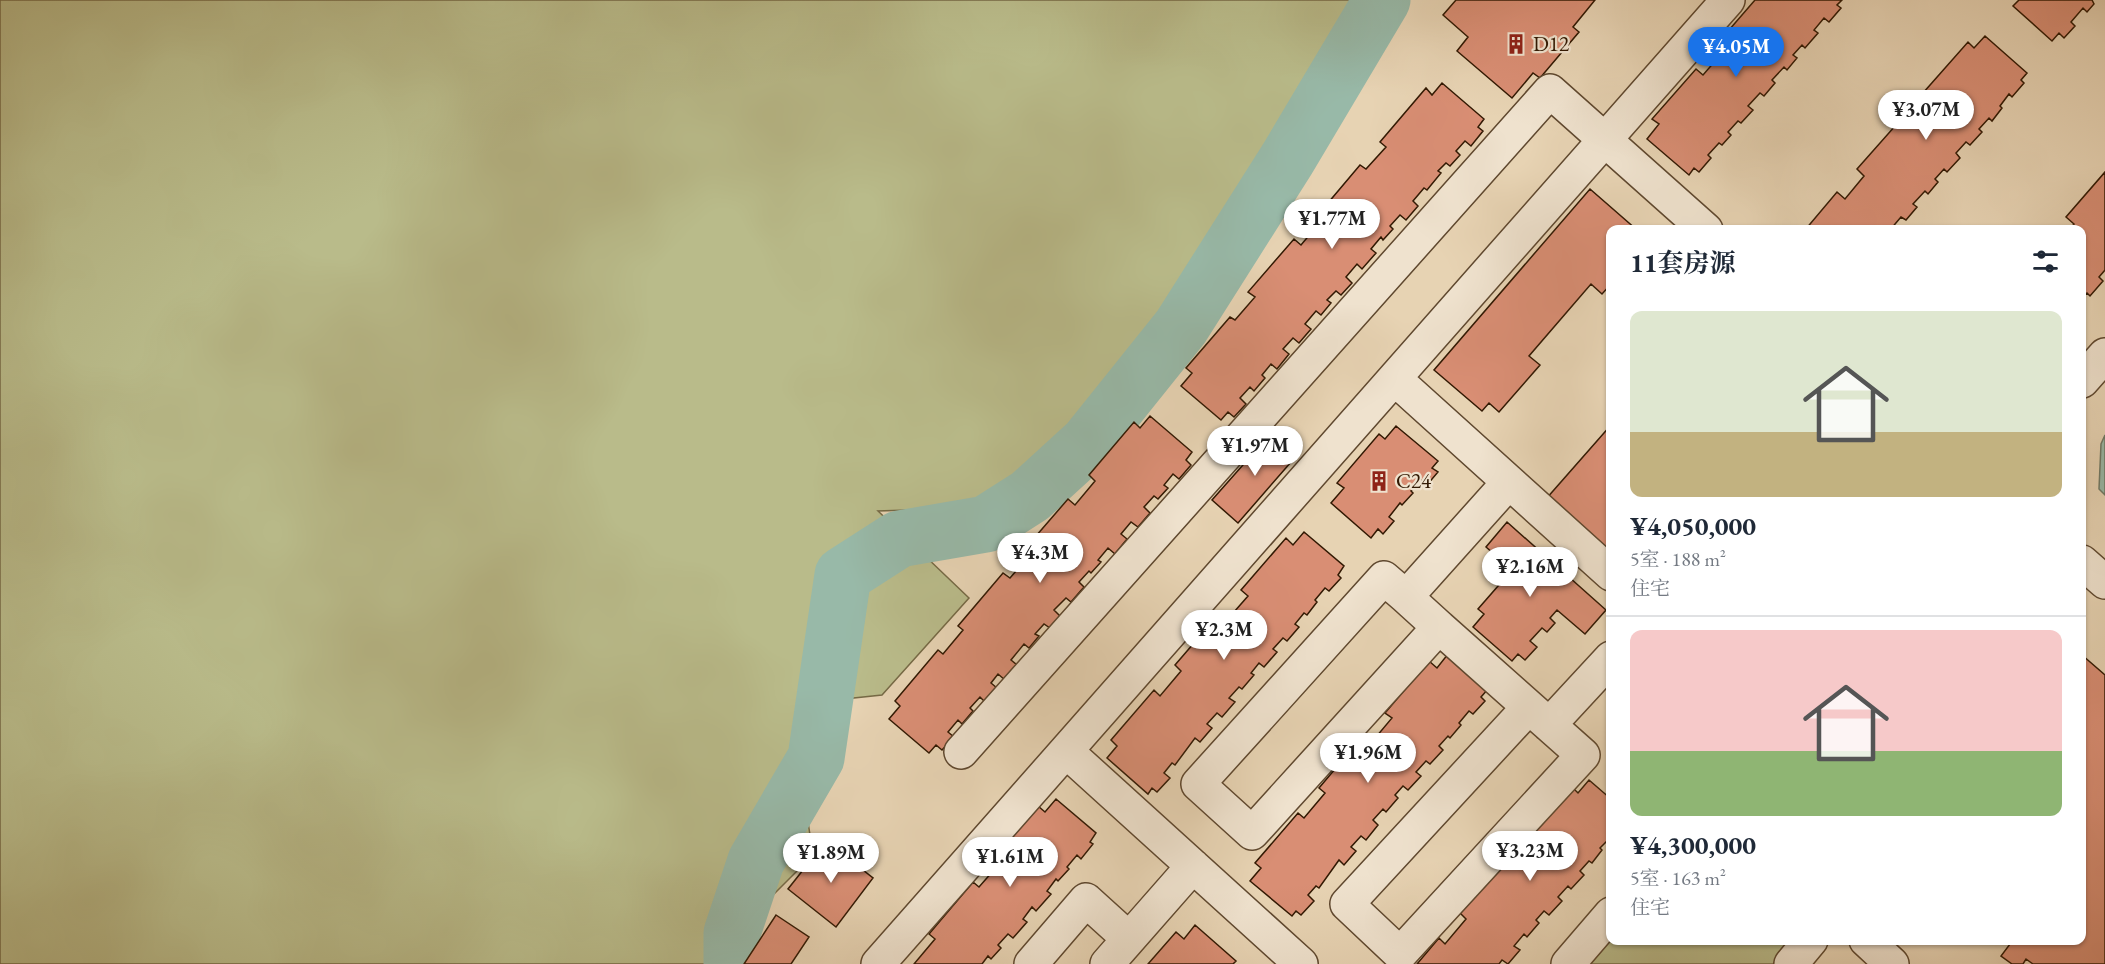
<!DOCTYPE html>
<html lang="zh">
<meta charset="utf-8">
<style>
body{margin:0;font-family:"EB Garamond","Noto Serif SC",serif;background:#f6f6f7;color:#1f2937;height:100vh;display:flex;flex-direction:column;font-size:22px;white-space:nowrap}
*{box-sizing:border-box;margin:0}
p{font-size:20px;color:#747a83}
.icon{flex:none;width:33px;height:33px;fill:none;stroke:currentColor;stroke-width:2;stroke-linecap:round;stroke-linejoin:round}
.map{position:relative;flex:1;overflow:hidden}
.side{position:absolute;left:1606px;top:225px;width:480px;height:720px;display:flex;flex-direction:column;background:#fff;border-radius:12px;box-shadow:0 2px 4px #0004}
.side>*{flex:none}
.price{position:absolute;translate:-50% -51px;padding:0 14px;border-radius:21px;background:#fff;color:#222;font-size:20px;line-height:39px;filter:drop-shadow(0 2px 3px #0008)}
.price::after{content:'';position:absolute;left:50%;top:36px;width:18px;height:14px;margin-left:-9px;background:inherit;clip-path:polygon(0 0,100% 0,50% 100%)}
.price.on{background:#1a73e8;color:#fff}
ul{padding:0;list-style:none}
li{display:grid;align-content:center;gap:12px;height:318px;padding:0 24px}
li+li{border-top:2px solid #e0e1e3}
li span{display:grid;place-items:center;height:186px;border-radius:12px;color:#555}
li>.icon{margin-inline-start:auto}
span .icon{width:108px;height:108px;fill:#fffc;stroke-width:1}
li b{font-size:26px}
h2{display:flex;justify-content:space-between;align-items:center;height:72px;padding:0 24px;font-size:26px}
.map>svg:first-child{display:block}
.green{fill:#b9bb8a;stroke:#766a46;stroke-width:1.5}
.water{fill:#98b9a8;stroke:#6f7966;stroke-width:1.5}
.lines{fill:none;stroke-linecap:round;stroke-linejoin:round}
.river{stroke:#98b9a8;stroke-width:57}
.building{fill:#d98e74;stroke:#321903;stroke-width:1.5}
.minor-casing{stroke:#5f482f;stroke-width:36}
.minor{stroke:#efe2ce;stroke-width:33}
.labels{text-anchor:middle;stroke-width:4.5;stroke-linejoin:round;paint-order:stroke}
.poi-label{font-size:21px;fill:#321903;stroke:#efe2ce;text-anchor:start}
</style>
<div class="map">
<svg width="2105" height="964" viewBox="0 0 2105 964">
<rect width="100%" height="100%" fill="#e7d3b3"/>
<filter id="stains"><feTurbulence type="fractalNoise" baseFrequency=".00333" numOctaves="4"/><feColorMatrix values="0 0 0 0 .2 0 0 0 0 .09 0 0 0 0 .02 0 0 0 .5 -.17"/></filter>
<radialGradient id="worn" r=".72"><stop offset=".6" stop-color="#630" stop-opacity="0"/><stop offset="1" stop-color="#630" stop-opacity=".3"/></radialGradient>
<path class="green" d="M0 0H1362L1146 343 1032 476 975 508 878 511 969 598 882 695 835 700 807 815 813 855 704 964H0Z
M1611 921V940L1794 941 1773 964H1573Z"/>
<path class="water" d="M2105 435V495L2099 489 2101 444Z"/>
<g class="lines">
<path class="river" d="M732 964V933L756 861 816 758 843 575 899 539 986 524 1030 496 1088 443 1181 327 1288 158 1382 0"/>
</g>
<path class="building" d="M1456 0H1595L1573 27 1579 32 1540 78 1533 73 1512 98 1457 51 1468 37 1443 15Z
M1755 0H1842L1837 5 1841 8 1829 22 1824 18 1814 30 1818 33 1805 48 1802 45 1793 55 1797 58 1787 70 1784 67 1772 80 1775 83 1764 96 1760 93 1748 106 1753 110 1741 123 1738 121 1728 132 1731 135 1722 145 1719 143 1708 155 1711 158 1699 172 1694 168 1689 175 1647 139 1659 124 1652 119 1696 69 1703 75 1723 52 1716 45Z
M2019 0H2092L2094 4 2087 12 2083 8 2071 22 2075 26 2064 38 2059 33 2052 41 2013 6Z
M1985 36 2027 73 2021 80 2024 83 2012 97 2009 94 2000 106 2002 108 1992 121 1989 118 1979 129 1982 132 1970 145 1966 142 1956 153 1960 158 1947 172 1944 169 1935 179 1938 182 1928 194 1925 191 1913 204 1917 207 1906 220 1901 217 1890 230H1805L1837 192 1845 199 1864 176 1857 169 1903 117 1910 124 1931 100 1923 93 1968 42 1974 48Z
M1442 83 1484 119 1478 127 1483 131 1471 146 1465 141 1456 151 1460 155 1450 166 1446 163 1438 171 1441 173 1427 190 1424 188 1413 201 1418 206 1406 220 1400 215 1390 226 1393 229 1383 240 1381 237 1371 249 1376 253 1362 269 1357 264 1346 277 1352 283 1341 295 1336 291 1327 300 1331 303 1321 315 1316 311 1305 324 1311 329 1299 343 1293 338 1283 349 1289 354 1277 369 1271 364 1262 375 1265 378 1254 391 1250 387 1240 398 1246 404 1234 417 1228 412 1221 420 1181 386 1192 373 1186 368 1230 317 1235 320 1255 297 1248 292 1294 239 1301 245 1322 220 1317 216 1360 165 1366 169 1386 147 1380 142 1426 88 1432 95Z
M2105 172V270L2099 277 2103 281 2090 296 2087 293 2082 298V230H2069L2074 224 2066 217Z
M1590 189 1637 230H1611V284L1602 294 1591 284 1529 356 1540 365 1499 412 1489 403 1482 411 1434 370Z
M1150 416 1192 452 1186 460 1191 465 1179 479 1173 474 1164 485 1168 488 1158 499 1154 496 1144 507 1150 513 1138 527 1131 522 1121 534 1127 539 1115 554 1108 548 1098 560 1101 562 1091 573 1089 571 1079 582 1084 587 1071 602 1066 598 1054 610 1060 616 1050 628 1044 624 1035 634 1039 636 1029 648 1024 644 1011 660 1017 665 1005 680 998 674 991 683 997 688 985 702 980 697 970 708 973 711 962 724 958 720 948 732 954 737 942 750 936 745 929 753 889 719 900 706 895 701 938 650 943 654 963 630 958 626 1003 573 1010 578 1029 556 1023 551 1068 499 1075 505 1095 481 1089 475 1134 422 1140 428Z
M1611 425V556L1546 499Z
M1396 426 1438 461 1432 468 1438 472 1427 485 1420 479 1411 491 1413 493 1402 505 1400 503 1389 517 1394 521 1383 534 1378 529 1371 538 1331 503 1344 488 1337 483 1379 434 1385 439Z
M1273 431 1298 454 1238 523 1212 500Z
M1507 522 1606 610 1585 634 1557 610 1550 618 1555 623 1547 632 1542 628 1530 641 1537 647 1525 660 1518 654 1512 661 1473 627 1484 614 1478 609 1512 570 1486 547Z
M1304 532 1344 566 1338 575 1341 578 1329 591 1325 588 1315 600 1317 602 1307 615 1304 613 1295 624 1299 627 1287 641 1283 638 1273 649 1277 652 1264 667 1259 663 1251 673 1254 675 1242 689 1239 687 1229 698 1235 702 1222 717 1217 713 1207 724 1212 728 1200 742 1195 738 1175 765 1172 763 1164 773 1170 778 1157 792 1152 788 1148 794 1107 758 1117 746 1111 740 1154 690 1160 696 1181 671 1175 665 1219 614 1227 620 1248 596 1241 590 1286 538 1293 545Z
M1448 654 1488 689 1481 697 1485 701 1473 714 1469 711 1459 723 1461 725 1450 738 1448 736 1439 746 1443 750 1430 764 1426 761 1416 772 1421 776 1408 790 1403 786 1395 795 1398 798 1386 812 1383 809 1373 820 1378 825 1366 840 1361 836 1351 847 1356 851 1344 865 1339 860 1319 888 1316 886 1308 895 1314 901 1301 915 1296 911 1292 916 1250 881 1261 868 1255 863 1298 813 1304 818 1325 793 1319 788 1363 736 1371 743 1392 718 1385 713 1429 661 1437 668Z
M2082 655 2105 675V964H2033L2026 959 2023 964H2012L2001 956 2013 940H2082Z
M1589 780 1611 799V837L1600 848 1602 850 1592 863 1589 861 1580 871 1584 875 1571 889 1568 886 1558 897 1562 901 1549 915 1544 911 1536 920 1539 923 1527 937 1524 934 1514 946 1520 950 1508 964 1502 960 1499 964H1417L1439 938 1445 944 1466 919 1460 913 1504 861 1512 868 1533 844 1526 838 1571 786 1578 793Z
M1056 799 1096 833 1090 842 1093 844 1081 859 1077 855 1067 867 1069 869 1058 881 1056 879 1047 891 1051 894 1036 911 1032 907 1023 919 1027 922 1013 938 1008 934 998 945 1001 948 991 959 988 956 982 964H914L935 939 929 934 973 882 979 887 1000 863 994 858 1038 806 1045 812Z
M826 841 873 878 836 927 788 889Z
M776 915 809 937 791 964H744Z
M1195 925 1236 961 1233 964H1148L1176 932 1184 939Z"/>
<g class="lines">
<g class="minor-casing">
<path id="minor" d="M1395 379 1611 574
M2082 381 2105 355
M2082 562 2105 582
M1406 597 1439 627 1252 833 1198 784 1384 578 1406 597 1509 482
M1439 627 1583 755 1400 954 1347 904 1529 707
M1549 725 1611 658
M1066 751 1301 964
M961 752 1550 91 1706 230
M1866 940 1892 964
M878 964 1728 0
M1031 964 1086 900 1129 939
M1107 964 1193 866
M1568 964 1611 914
M1791 964 1811 940"/>
</g>
<use href="#minor" class="minor"/>
</g>
<defs>
<g id="building-bare" transform="scale(1.62)"><path d="M-4-6H4V6H1V3H-1V6H-4ZM-2.5-4.3h1.7v1.8h-1.7ZM.8-4.3h1.7v1.8H.8ZM-2.5-1h1.7V.8h-1.7ZM.8-1h1.7V.8H.8Z" fill="#8f2418" stroke="#efe2ce" stroke-width="2.5" paint-order="stroke"/></g>
</defs>
<g fill-rule="evenodd">
<use href="#building-bare" x="1516" y="44"/>
<use href="#building-bare" x="1379" y="481"/>
</g>
<g class="labels">
<g class="poi-label">
<text x="1533" y="51">D12</text>
<text x="1396" y="488">C24</text>
</g>
</g>
<rect width="100%" height="100%" filter="url(#stains)"/>
<rect width="100%" height="100%" fill="url(#worn)"/>
</svg>
<b class="price on" style="left:1736px;top:78px">¥4.05M</b>
<b class="price" style="left:1926px;top:141px">¥3.07M</b>
<b class="price" style="left:1332px;top:250px">¥1.77M</b>
<b class="price" style="left:1255px;top:477px">¥1.97M</b>
<b class="price" style="left:1040px;top:584px">¥4.3M</b>
<b class="price" style="left:1530px;top:598px">¥2.16M</b>
<b class="price" style="left:1224px;top:661px">¥2.3M</b>
<b class="price" style="left:1368px;top:784px">¥1.96M</b>
<b class="price" style="left:1530px;top:882px">¥3.23M</b>
<b class="price" style="left:831px;top:884px">¥1.89M</b>
<b class="price" style="left:1010px;top:888px">¥1.61M</b>
<section class="side">
<h2>11套房源<svg class="icon" aria-label="filters" viewBox="0 0 24 24"><path d="M4 7h16M4 17h16"/><circle cx="9" cy="7" r="2"/><circle cx="15" cy="17" r="2"/></svg></h2>
<ul>
<li><span style="background:linear-gradient(#dfe7d0 65%,#c2b280 0)"><svg class="icon" aria-label="home" viewBox="0 0 24 24"><path d="M3 11l9-7 9 7M6 9v11h12V9"/></svg></span><div><b>¥4,050,000</b><p>5室 · 188 m²</p><p>住宅</p></div></li>
<li><span style="background:linear-gradient(#f6c9c9 65%,#8fb573 0)"><svg class="icon" aria-label="home" viewBox="0 0 24 24"><path d="M3 11l9-7 9 7M6 9v11h12V9"/></svg></span><div><b>¥4,300,000</b><p>5室 · 163 m²</p><p>住宅</p></div></li>
</ul>
</section>
</div>
